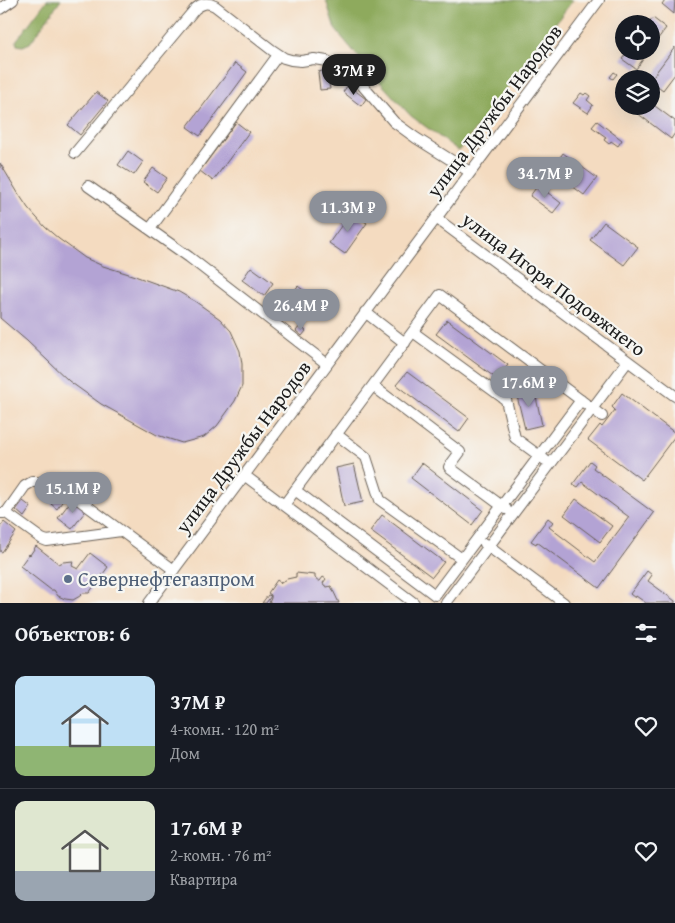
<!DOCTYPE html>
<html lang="ru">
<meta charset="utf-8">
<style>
body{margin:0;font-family:"Gentium Book Plus",serif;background:#242831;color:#f1f3f6;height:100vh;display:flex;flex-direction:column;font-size:19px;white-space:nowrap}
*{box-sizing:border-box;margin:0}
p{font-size:16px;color:#9ea1a6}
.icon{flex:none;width:28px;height:28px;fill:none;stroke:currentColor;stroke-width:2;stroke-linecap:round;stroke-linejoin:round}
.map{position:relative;height:603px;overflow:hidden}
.sheet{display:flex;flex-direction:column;background:#171b24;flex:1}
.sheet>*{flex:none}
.fabs{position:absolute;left:615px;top:15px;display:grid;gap:10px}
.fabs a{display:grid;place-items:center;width:45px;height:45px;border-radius:50%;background:#171b24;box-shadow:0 5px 20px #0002;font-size:25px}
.price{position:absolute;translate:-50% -42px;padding:0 11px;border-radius:18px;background:#8c9099;color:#fff;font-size:16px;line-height:32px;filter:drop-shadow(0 1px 2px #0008)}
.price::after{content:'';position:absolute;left:50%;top:30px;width:15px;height:11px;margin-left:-8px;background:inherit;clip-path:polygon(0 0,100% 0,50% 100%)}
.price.active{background:#222;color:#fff}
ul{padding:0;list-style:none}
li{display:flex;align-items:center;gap:15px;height:125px;padding:0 15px}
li+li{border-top:1px solid #363941}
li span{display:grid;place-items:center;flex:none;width:140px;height:100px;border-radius:10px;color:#555}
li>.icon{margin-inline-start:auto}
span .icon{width:60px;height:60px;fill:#fffc;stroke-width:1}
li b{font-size:21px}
h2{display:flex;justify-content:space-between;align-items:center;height:60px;padding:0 15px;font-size:21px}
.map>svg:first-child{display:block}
.forest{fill:#8eaa5d;stroke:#55633c}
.building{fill:#b3a3d4}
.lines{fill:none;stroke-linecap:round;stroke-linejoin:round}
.minor-casing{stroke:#685f55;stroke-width:12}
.minor{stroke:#fff;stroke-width:10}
.service-dot{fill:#5c6f8a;stroke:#f6f6f2;stroke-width:2}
.labels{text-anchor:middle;stroke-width:4.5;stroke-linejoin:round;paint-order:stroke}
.street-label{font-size:20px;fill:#1c1c1c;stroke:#f6f6f2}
.service-label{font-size:20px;fill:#4e5e75;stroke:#f6f6f2;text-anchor:start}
</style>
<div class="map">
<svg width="675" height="603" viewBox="0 0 675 603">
<rect width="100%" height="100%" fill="#f6f6f2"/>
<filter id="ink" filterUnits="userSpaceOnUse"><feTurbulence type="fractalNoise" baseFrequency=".02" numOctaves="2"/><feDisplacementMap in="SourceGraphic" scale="10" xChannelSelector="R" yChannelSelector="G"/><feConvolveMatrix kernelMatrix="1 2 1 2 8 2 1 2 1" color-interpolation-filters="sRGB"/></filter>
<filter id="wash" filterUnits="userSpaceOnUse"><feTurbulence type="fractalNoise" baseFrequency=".0096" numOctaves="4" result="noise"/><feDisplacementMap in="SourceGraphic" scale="20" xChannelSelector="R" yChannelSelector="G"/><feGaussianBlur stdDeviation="1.12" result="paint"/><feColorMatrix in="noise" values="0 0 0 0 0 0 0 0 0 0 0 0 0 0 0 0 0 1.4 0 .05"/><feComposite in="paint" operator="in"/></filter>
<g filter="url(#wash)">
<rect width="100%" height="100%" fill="#f4dbc0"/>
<path class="forest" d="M47 0H61L30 43 23 46 17 45 16 41Z
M326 0H573L459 151 411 116 377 79 335 29Z"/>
<g id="blocks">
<path class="building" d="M665 0H675L674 14 662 4Z
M653 18 666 28 651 48V24H648Z
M675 47V74L663 90 651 81V79Z
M628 51H649L636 69 622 59Z
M235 63 247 72 200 136 187 127Z
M327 70 330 89 320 90 318 72Z
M614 72 617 74 613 79 610 77Z
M348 85 366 99 361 106 343 92Z
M96 92 108 101 80 135 68 125Z
M581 93 584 95 586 93 590 96 587 100 593 105 588 113 573 103Z
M651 103 675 121V133L671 139 628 106H651Z
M597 121 622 140 618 146 611 141 609 144 604 140 606 137 592 127Z
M236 122 249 132 213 181 200 171Z
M128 151 143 162 134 175 118 165Z
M563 153 597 178 584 195 551 170Z
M0 163 18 193 28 208 45 227 59 239 85 258 103 266 132 275 179 292 196 302 220 319 231 331 240 351 242 364V386L235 401 217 426 204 437 182 443 157 435 101 404 69 381 27 341 0 318Z
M153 168 167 178 157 192 143 182Z
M538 185 561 203 553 213 530 196Z
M351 212 367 223 345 254 329 243Z
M604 222 638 247 624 265 590 240Z
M251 267 273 283 264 296 242 280Z
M298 286 308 294 299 305 289 297Z
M307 299 311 303 307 308 302 305Z
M447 320 508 365 497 379 436 334Z
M300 326 306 331 302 336 296 331Z
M407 372 469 418 459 432 396 385Z
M534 388 542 425 525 429 516 392Z
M622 393 675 433V436L642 480 588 440 600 425 602 427 615 410 612 407Z
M590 461 595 465 593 468 654 513 599 588 537 542 536 544 531 541 548 518 553 522 549 527 595 562 629 517 582 482 578 487 573 484Z
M422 463 483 510 472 525 411 478Z
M354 464 363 502 344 506 336 468Z
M58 494 64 499 57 509 51 504Z
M73 498 87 509 72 529 58 518Z
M576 499 612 526 600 542 564 515Z
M23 501 31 507 24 517 16 510Z
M382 515 444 562 432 577 370 531Z
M4 522 16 532 2 552 0 551V527Z
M36 546 59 564 63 562 73 561 72 566 78 569 90 553 108 567 89 593H83L80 596 73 600 65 599 58 596 54 590H51L20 566 29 554 30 555Z
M647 571 652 575 648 581 675 601V603H646L636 596 635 598 630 594Z
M296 573 315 575V578L319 581H320L323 577 326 579 323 583 324 585 327 587 331 586 339 603H269L271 598V595L268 593 277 580 281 583 287 579 296 577Z
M268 595 271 596 266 603H262Z"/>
</g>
</g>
<g filter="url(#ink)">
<use href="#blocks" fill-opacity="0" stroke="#685f55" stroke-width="1"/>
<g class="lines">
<g class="minor-casing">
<path id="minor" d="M0 9 13 0
M75 153 195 9C202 3 207 2 215 6L272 50 284 58 291 60 301 61 314 59 327 61 341 68 362 85 394 122 416 138 470 172
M88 186 189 257 327 364
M436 218 675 396
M150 229 278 55
M365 312 405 343
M413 332 506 400 515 438 545 460
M373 386 460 452 449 467 506 509
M336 434 366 457 380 500 462 559
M244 475 414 603
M295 490 435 595 581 400
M284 505 440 295 602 416
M0 513H6L25 486 32 482H37L71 494 174 570
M6 513 42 539 47 541 121 531
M485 544 564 603
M149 603 599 0
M446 603 628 361"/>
</g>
<use href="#minor" class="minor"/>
</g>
</g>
<circle class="service-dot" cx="68" cy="579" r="5"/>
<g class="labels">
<g class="street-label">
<text transform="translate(494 111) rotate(-53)" y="7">улица Дружбы Народов</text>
<text transform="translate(554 284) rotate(37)" y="7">улица Игоря Подовжнего</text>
<text transform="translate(243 447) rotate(-53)" y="7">улица Дружбы Народов</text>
</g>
<g class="service-label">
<text x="78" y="586">Севернефтегазпром</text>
</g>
</g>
</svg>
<div class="fabs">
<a><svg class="icon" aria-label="locate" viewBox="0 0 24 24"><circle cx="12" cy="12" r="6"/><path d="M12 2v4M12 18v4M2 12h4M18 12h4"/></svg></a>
<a><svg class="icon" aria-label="layers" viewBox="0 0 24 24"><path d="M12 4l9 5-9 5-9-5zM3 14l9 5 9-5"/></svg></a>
</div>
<b class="price active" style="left:354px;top:96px">37M ₽</b>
<b class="price" style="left:545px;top:199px">34.7M ₽</b>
<b class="price" style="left:348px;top:233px">11.3M ₽</b>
<b class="price" style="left:301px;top:331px">26.4M ₽</b>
<b class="price" style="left:529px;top:408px">17.6M ₽</b>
<b class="price" style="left:73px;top:514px">15.1M ₽</b>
</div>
<section class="sheet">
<h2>Объектов: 6<svg class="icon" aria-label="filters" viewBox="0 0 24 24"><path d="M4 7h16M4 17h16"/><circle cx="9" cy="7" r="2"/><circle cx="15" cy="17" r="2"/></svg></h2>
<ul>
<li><span style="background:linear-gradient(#bfe0f5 70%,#8fb573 0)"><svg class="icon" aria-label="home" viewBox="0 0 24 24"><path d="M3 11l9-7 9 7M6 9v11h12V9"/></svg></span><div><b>37M ₽</b><p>4-комн. · 120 m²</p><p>Дом</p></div><svg class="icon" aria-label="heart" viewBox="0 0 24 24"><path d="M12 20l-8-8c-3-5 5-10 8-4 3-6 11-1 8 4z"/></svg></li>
<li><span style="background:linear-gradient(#dfe7d0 70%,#9aa5b1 0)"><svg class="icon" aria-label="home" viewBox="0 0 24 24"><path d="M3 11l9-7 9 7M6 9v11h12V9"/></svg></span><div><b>17.6M ₽</b><p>2-комн. · 76 m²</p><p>Квартира</p></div><svg class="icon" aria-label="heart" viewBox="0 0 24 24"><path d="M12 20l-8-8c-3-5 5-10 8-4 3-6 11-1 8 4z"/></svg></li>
</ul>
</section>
